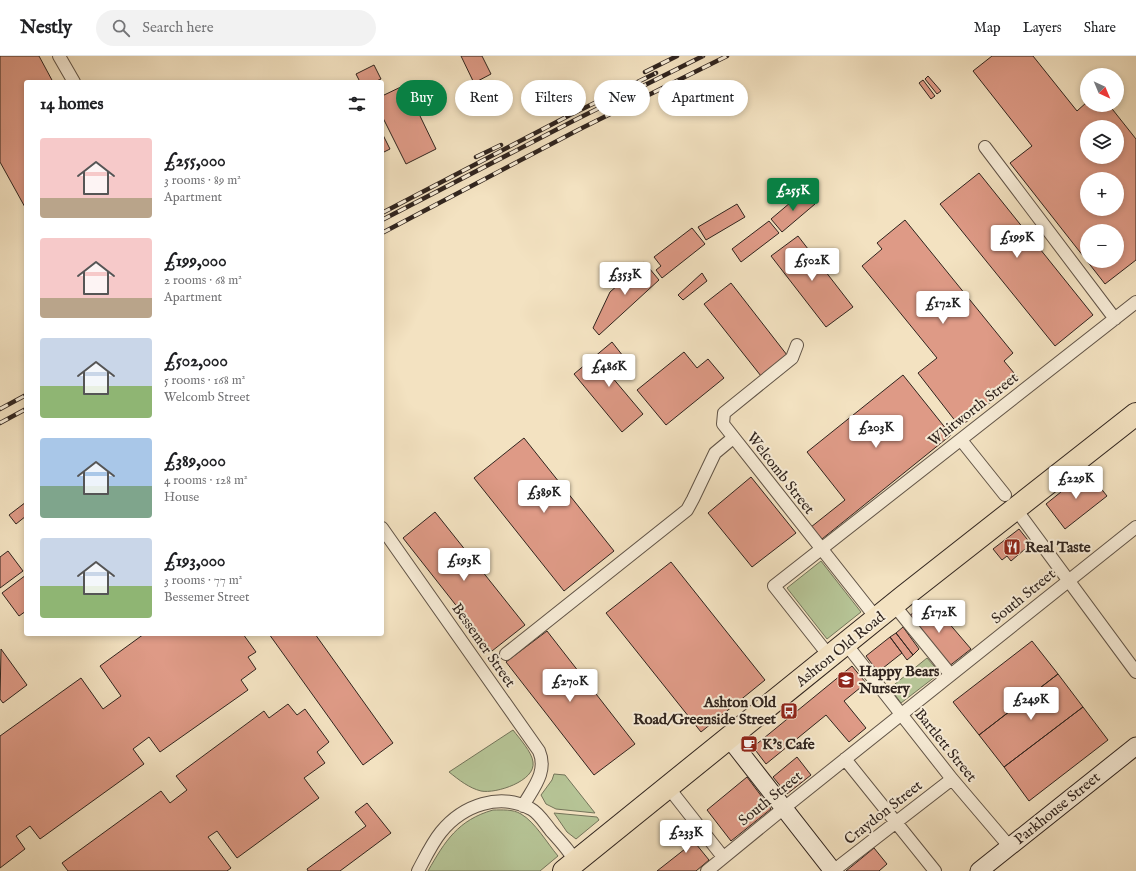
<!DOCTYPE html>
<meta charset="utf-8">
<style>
body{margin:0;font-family:"IM FELL English",serif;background:#f2f2f2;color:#202124;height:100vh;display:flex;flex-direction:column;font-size:15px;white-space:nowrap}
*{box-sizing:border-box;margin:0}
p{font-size:13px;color:#757577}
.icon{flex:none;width:22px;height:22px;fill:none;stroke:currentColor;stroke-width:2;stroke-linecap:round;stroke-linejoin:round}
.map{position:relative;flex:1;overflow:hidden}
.details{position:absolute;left:24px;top:24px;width:360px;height:556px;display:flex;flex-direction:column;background:#fff;border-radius:4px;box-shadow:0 2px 6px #0003}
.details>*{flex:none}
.top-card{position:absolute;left:396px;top:24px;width:380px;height:36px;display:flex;gap:8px}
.needle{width:26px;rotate:136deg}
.fabs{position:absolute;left:1080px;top:12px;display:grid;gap:8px}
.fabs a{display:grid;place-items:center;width:44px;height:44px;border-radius:50%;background:#fff;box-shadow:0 2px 6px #0003;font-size:20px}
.price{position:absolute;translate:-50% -34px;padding:0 9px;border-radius:4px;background:#fff;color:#222;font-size:13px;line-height:26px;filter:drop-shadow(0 1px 2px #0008)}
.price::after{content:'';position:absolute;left:50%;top:24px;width:12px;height:9px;margin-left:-6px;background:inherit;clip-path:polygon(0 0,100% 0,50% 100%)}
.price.current{background:#0b8043;color:#fff}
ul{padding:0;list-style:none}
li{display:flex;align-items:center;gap:12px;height:100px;padding:0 16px}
li span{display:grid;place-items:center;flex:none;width:112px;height:80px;border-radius:4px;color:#555}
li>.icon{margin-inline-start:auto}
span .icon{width:48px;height:48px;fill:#fffc;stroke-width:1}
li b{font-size:17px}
h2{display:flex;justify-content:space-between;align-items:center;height:48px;padding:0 16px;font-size:17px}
.tag{padding:0 14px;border-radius:18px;background:#fff;box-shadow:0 2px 6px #0003;font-size:14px;line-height:36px}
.tag.current{background:#0b8043;color:#fff}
header{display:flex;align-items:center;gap:24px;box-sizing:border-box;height:56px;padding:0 20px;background:#fff;border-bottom:1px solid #e0e0e0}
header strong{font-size:19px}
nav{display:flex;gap:22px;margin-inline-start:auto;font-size:14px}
.search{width:280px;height:36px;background:#f2f2f2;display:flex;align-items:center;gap:10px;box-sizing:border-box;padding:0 14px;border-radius:22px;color:#757577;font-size:15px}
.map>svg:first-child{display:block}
.green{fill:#b6c496;stroke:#73745a}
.building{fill:#de9a86;stroke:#30241e;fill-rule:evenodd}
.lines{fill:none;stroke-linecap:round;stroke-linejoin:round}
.street-casing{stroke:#615447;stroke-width:14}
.secondary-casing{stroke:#30241e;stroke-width:19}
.highway-casing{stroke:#30241e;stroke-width:24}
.street{stroke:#f7ecd7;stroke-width:12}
.secondary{stroke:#f7ecd7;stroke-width:17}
.highway{stroke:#f3e2c1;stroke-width:22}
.rail-casing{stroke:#30241e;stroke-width:4.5}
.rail{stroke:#f7ecd7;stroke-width:3;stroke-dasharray:9;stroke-linecap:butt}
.labels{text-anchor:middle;stroke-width:4;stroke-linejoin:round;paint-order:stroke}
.street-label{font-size:15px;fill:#30241e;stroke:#f7ecd7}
.poi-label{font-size:15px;font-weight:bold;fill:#30241e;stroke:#f7ecd7;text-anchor:start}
</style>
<header>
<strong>Nestly</strong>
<div class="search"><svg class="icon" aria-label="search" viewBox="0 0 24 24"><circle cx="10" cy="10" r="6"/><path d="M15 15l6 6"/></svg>Search here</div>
<nav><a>Map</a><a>Layers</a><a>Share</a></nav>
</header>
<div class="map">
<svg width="1136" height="815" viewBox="0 0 1136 815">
<rect width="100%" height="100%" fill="#f3e2c1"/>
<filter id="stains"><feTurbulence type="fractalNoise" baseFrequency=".005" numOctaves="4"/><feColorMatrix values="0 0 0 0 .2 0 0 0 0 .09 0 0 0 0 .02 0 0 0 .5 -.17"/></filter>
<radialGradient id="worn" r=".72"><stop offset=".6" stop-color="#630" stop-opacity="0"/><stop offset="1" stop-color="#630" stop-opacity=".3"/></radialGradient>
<path class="green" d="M821 505 861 556 827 583 787 532Z
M927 602 940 617 901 647 890 632Z
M513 674C519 682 532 696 533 706 536 725 496 738 481 735 469 732 459 724 449 716Z
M554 718 565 719 595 757 556 753 546 748 541 739 552 724Z
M493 754C502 754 513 753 521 758 535 766 547 787 558 800L540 815H428C445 785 458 764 493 754Z
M554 757 597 761 599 764 576 783 567 776Z"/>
<path class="building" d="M0 0H39L53 26H26V153L0 106Z
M461 0H482L491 18 474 27Z
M992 0H1033L1077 55 1087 46V49H1109L1136 83V204L1105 228 1087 205H1117V175H1087V205L1010 107 1032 90 973 15ZM1087 71H1117V101H1087ZM1087 123H1117V153H1087Z
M374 9 381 23 374 26H360L356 18Z
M928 20 941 35 937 38 925 23Z
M923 24 935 40 931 43 919 27Z
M405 29 436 93 406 108 382 60V40Z
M382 77 390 93 382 97Z
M979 117 1093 259 1055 290 940 148Z
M804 135 815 148 782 176 771 163Z
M737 148 745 161 706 184 698 171Z
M905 164 1013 297 1004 305 1019 323 960 371 918 317 937 302 862 210 882 193 877 187Z
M769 165 779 177 741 206 732 193Z
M692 172 705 188 662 222 656 214 661 210 654 201Z
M798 180 853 251 826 271 771 200Z
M644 206 659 224 599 279 593 272 610 236Z
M702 217 707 225 683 244 678 239Z
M731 227 787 299 761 320 704 248Z
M612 286 623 300 606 314 643 358 622 376 574 318Z
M684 296 697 312 708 303 724 322 666 369 637 334Z
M903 319 951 379 822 483 811 471 845 444 807 396Z
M524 382 614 495 564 535 474 422Z
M1087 415 1107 440 1065 473 1046 448Z
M751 421 796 477 752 511 708 457Z
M26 446V460L16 468 9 459Z
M435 456 525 569 492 595 403 482Z
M1019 473 1031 488 1011 505 1007 500 1002 504 993 493Z
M8 495 23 515 0 532V501Z
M671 506 765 624 701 676 606 557Z
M26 519V555L19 560 2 537Z
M929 544 971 593 948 611 908 561Z
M903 571 919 593 913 599 896 577Z
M547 575 635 688 594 719 506 606Z
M896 577 913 599 907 604 890 581Z
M144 578H243L256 596 248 601 256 613 241 624 248 634 160 696 149 681 133 693 144 708 40 783 30 770 16 780 25 793 0 812V680L81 622 103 653 121 640 100 610Z
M269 578H315L393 687 363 709Z
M890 581 902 597 878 616 866 600Z
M1032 585 1058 618 979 679 953 646Z
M1 593 27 629 3 647 0 643Z
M852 610 866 627 844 645 866 672 849 686 826 659 766 708 753 691Z
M1058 618 1083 651 1004 711 979 679Z
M288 648 297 659 305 653 329 686 317 696 325 707 304 722 319 742 237 802 217 775 208 781 231 812 227 815H68L62 807 161 735 170 747 187 734 176 720 264 655 269 662Z
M1083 651 1108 684 1029 745 1004 711Z
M797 701 811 719 787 738 773 721Z
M747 721 771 753 731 785 707 754Z
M367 747 391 777 340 815H308L307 813 366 770 355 756Z
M679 767 709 804 696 815H657L685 793 670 774Z
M874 792 887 808 879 815H846Z"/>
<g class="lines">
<g class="street-casing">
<path id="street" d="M59 0 74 26
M985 91 1115 263
M797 289 792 302 724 357 723 368 877 563
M961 384 1005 439
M1015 452 1136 616
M382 472 539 695C548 716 533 732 523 750
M894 549 950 618
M846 588 952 723 1009 790
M506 598 687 454 693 443 715 397 733 382
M830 601 774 530 1136 246
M845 703 935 815
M668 731 723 801
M418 815C425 802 432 787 441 776 463 749 500 736 531 753 539 757 546 769 552 776 561 786 572 797 577 810
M707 815 784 752 1136 471
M833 815 952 723"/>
</g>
<g class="secondary-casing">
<path id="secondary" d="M729 682 833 815
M979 815 1136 690"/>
</g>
<g class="highway-casing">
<path id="highway" d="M564 815 903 541 1136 358"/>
</g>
<use href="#street" class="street"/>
<use href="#secondary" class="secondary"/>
<use href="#highway" class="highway"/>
<g class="rail-casing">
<path id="rail" d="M645 16 677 0
M476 101 501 89
M382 157 570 59 656 17
M382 164 573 65 703 0
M382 177 578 74 727 0
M0 353 26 339
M0 367 26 353"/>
</g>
<use href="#rail" class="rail"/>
</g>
<defs>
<g id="restaurant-square" transform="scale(0.9)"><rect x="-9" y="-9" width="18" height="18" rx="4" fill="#8f2418" stroke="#f7ecd7"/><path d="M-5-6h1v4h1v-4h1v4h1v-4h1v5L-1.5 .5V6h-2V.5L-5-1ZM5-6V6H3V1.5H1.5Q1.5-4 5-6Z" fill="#fff"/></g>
<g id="school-square" transform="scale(0.9)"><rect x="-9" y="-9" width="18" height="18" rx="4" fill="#8f2418" stroke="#f7ecd7"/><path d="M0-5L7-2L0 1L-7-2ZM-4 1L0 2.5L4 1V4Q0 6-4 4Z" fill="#fff"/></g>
<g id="bus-square" transform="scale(0.9)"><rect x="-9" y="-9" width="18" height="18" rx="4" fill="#8f2418" stroke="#f7ecd7"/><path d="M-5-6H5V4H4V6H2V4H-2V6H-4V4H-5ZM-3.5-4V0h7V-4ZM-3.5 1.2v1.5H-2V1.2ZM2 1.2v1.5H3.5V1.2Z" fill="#fff"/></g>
<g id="cafe-square" transform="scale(0.9)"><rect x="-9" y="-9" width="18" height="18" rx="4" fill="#8f2418" stroke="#f7ecd7"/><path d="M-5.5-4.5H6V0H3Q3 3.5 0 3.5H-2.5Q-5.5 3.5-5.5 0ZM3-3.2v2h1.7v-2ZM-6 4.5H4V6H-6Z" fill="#fff"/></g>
</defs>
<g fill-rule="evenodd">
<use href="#restaurant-square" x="1012" y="491"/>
<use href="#school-square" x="846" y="624"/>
<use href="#bus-square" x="789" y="655"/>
<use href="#cafe-square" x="749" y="688"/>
</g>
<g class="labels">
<g class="street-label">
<text transform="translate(973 353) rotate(-38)" y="5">Whitworth Street</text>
<text transform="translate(781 417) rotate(52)" y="5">Welcomb Street</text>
<text transform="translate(1023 540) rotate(-39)" y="5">South Street</text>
<text transform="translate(484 589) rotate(55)" y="5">Bessemer Street</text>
<text transform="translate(840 593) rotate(-39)" y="5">Ashton Old Road</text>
<text transform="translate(946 689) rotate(51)" y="5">Bartlett Street</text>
<text transform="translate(770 742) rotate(-39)" y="5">South Street</text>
<text transform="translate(1057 752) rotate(-39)" y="5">Parkhouse Street</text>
<text transform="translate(883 756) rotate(-38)" y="5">Craydon Street</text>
</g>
<g class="poi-label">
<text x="1025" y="496">Real Taste</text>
<text x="859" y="620">Happy Bears<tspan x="859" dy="17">Nursery</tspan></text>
<text x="776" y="651" text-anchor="end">Ashton Old<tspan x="776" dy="17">Road/Greenside Street</tspan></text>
<text x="762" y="693">K's Cafe</text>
</g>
</g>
<rect width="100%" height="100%" filter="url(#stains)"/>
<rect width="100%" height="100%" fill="url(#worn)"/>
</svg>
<div class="fabs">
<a><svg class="needle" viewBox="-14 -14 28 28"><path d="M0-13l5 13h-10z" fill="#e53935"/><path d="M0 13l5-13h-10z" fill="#757577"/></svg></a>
<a><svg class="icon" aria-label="layers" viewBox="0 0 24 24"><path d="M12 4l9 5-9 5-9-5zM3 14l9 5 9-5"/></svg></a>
<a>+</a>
<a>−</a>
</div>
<b class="price current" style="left:793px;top:156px">£255K</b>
<b class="price" style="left:1017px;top:203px">£199K</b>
<b class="price" style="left:812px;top:226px">£502K</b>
<b class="price" style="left:625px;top:240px">£353K</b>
<b class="price" style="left:943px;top:269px">£172K</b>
<b class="price" style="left:609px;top:332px">£486K</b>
<b class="price" style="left:876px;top:393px">£203K</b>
<b class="price" style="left:1076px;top:444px">£229K</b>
<b class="price" style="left:544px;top:458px">£389K</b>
<b class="price" style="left:464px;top:526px">£193K</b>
<b class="price" style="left:939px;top:578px">£172K</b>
<b class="price" style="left:570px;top:647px">£270K</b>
<b class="price" style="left:1031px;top:665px">£249K</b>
<b class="price" style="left:686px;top:798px">£233K</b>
<div class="top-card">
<a class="tag current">Buy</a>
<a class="tag">Rent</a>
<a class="tag">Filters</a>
<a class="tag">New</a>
<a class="tag">Apartment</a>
</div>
<section class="details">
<h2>14 homes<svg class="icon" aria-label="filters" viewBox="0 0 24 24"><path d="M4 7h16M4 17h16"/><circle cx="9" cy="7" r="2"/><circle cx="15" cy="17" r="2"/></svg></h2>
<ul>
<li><span style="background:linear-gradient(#f6c9c9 75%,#b9a48a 0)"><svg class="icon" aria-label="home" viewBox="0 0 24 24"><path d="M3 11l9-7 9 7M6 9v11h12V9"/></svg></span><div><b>£255,000</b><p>3 rooms · 89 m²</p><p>Apartment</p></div></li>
<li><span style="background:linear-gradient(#f6c9c9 75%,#b9a48a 0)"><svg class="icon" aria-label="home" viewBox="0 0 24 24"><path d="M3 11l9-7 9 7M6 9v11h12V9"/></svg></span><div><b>£199,000</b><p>2 rooms · 68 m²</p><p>Apartment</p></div></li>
<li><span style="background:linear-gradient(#c9d6e8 60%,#8fb573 0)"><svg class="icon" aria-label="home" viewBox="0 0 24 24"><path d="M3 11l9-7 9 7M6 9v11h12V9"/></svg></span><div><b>£502,000</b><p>5 rooms · 168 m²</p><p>Welcomb Street</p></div></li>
<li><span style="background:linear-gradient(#a9c7e8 60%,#7fa58c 0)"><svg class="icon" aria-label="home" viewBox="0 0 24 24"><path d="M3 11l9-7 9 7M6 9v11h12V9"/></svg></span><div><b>£389,000</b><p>4 rooms · 128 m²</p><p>House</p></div></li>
<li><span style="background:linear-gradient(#c9d6e8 60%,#8fb573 0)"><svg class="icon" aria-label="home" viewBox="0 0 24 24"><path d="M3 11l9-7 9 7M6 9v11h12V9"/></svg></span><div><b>£193,000</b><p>3 rooms · 77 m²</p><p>Bessemer Street</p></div></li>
</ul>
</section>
</div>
